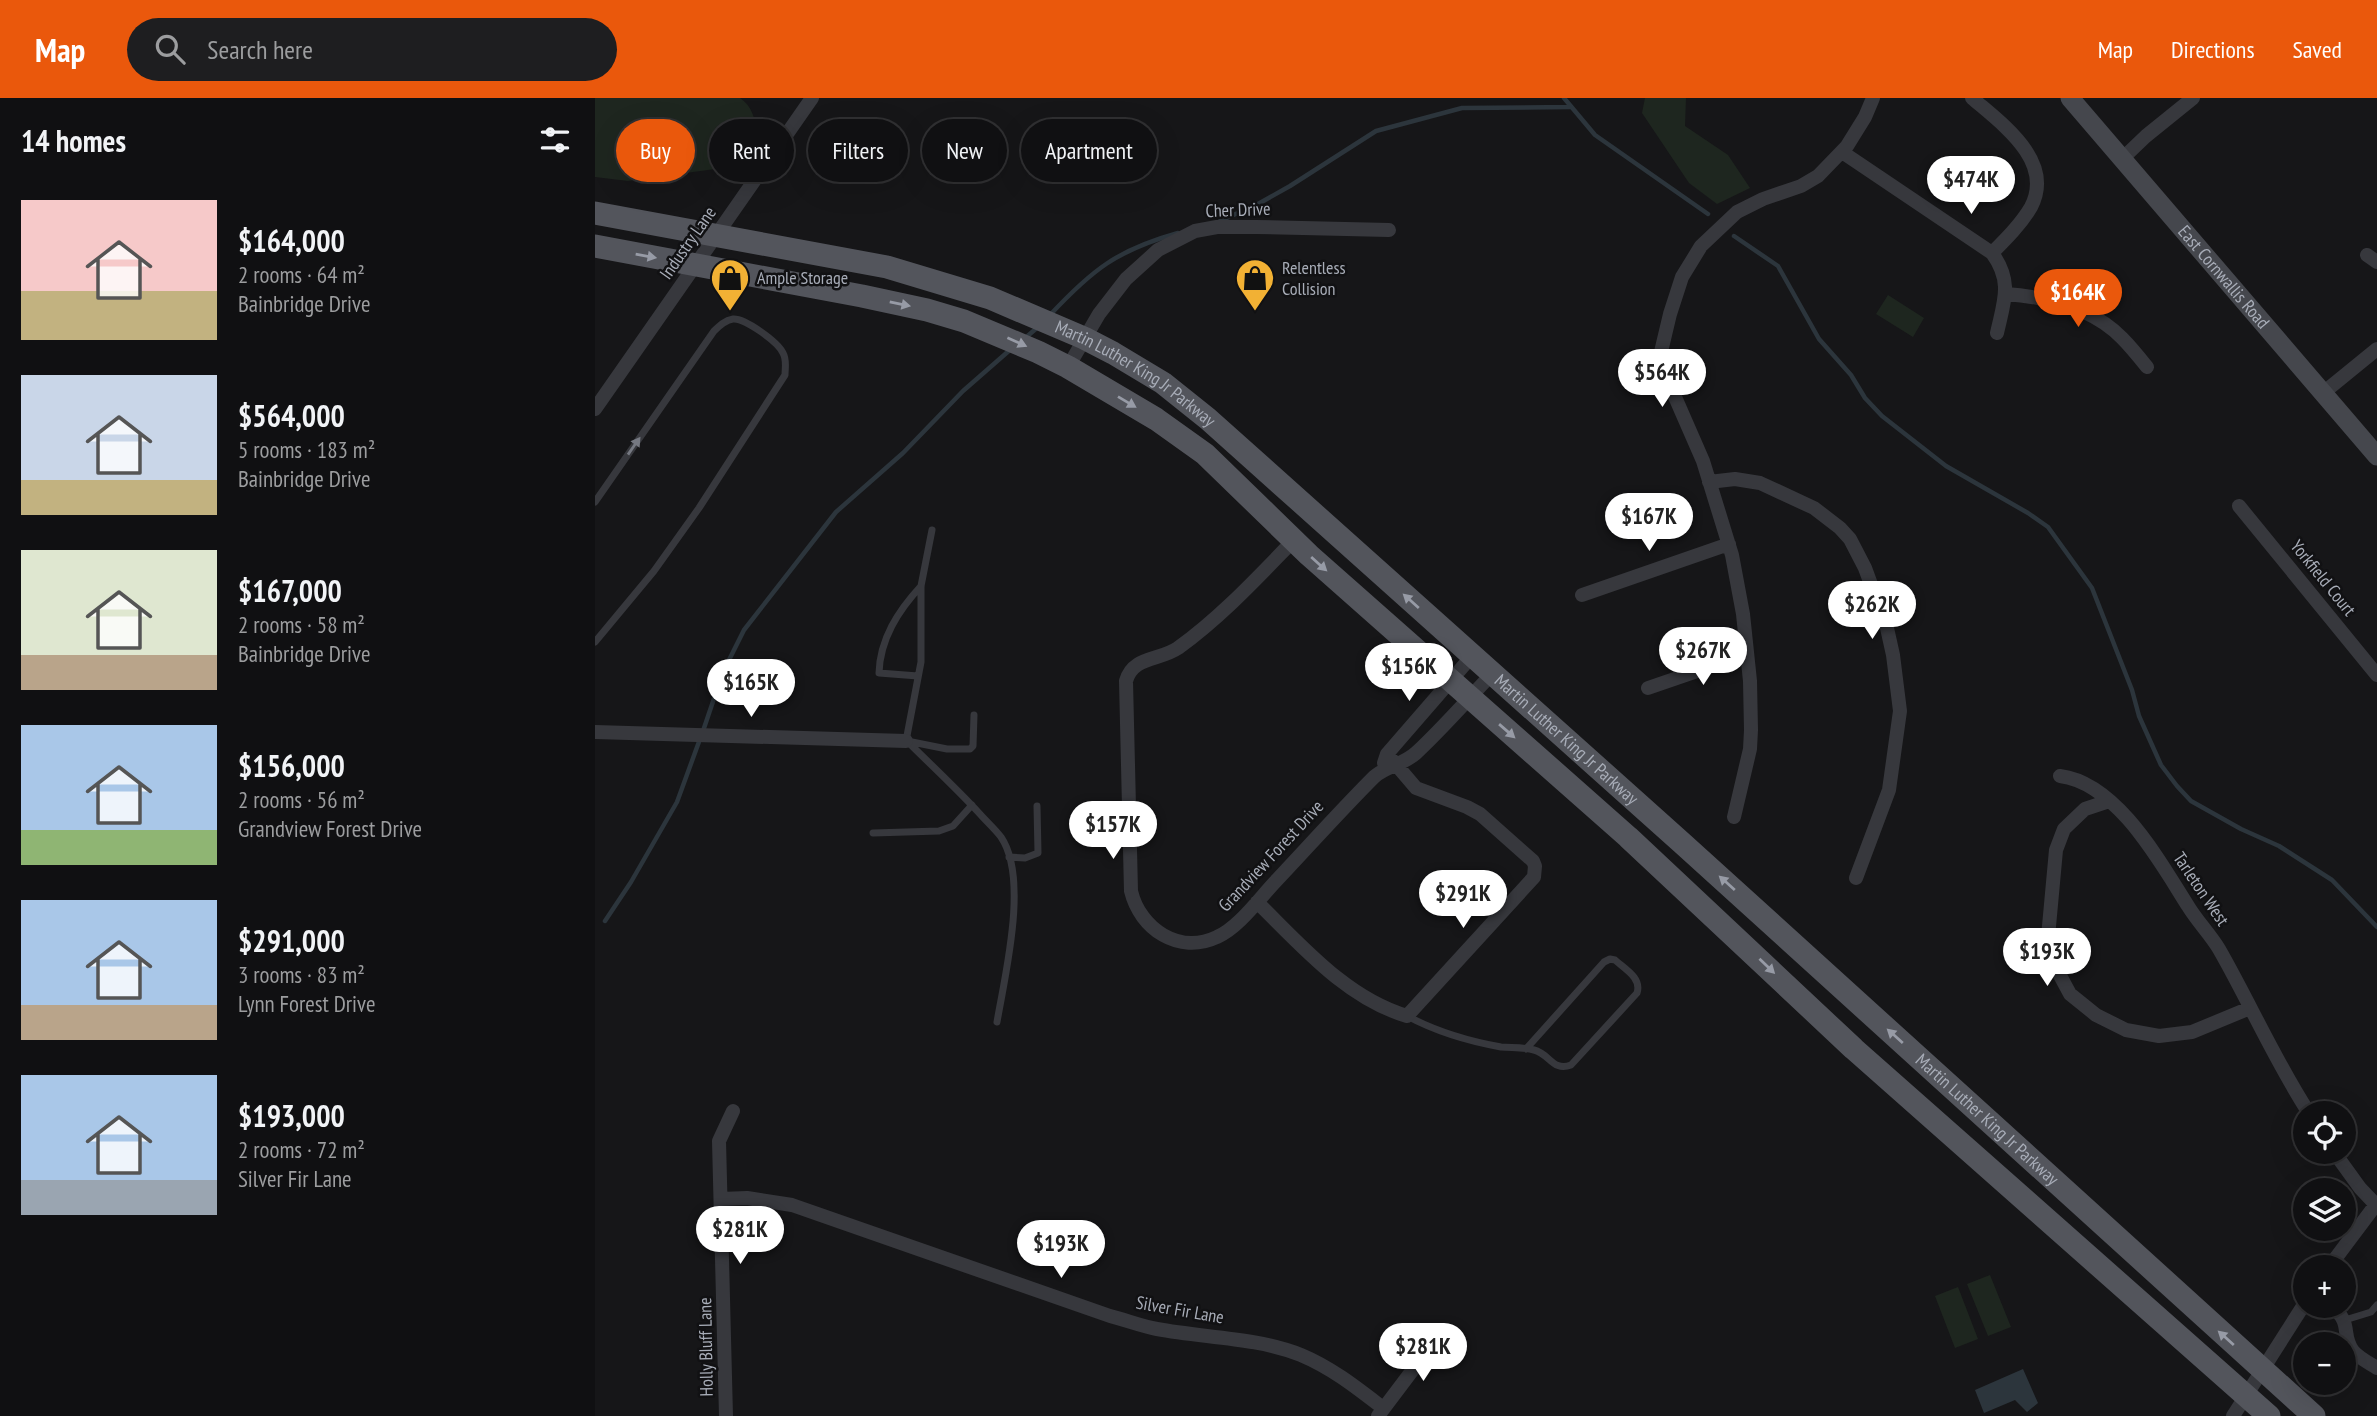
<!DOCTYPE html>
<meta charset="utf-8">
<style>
body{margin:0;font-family:"PT Sans Narrow",sans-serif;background:#1e1e20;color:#f1f3f6;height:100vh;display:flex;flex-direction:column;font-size:26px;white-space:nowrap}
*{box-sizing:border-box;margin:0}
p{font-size:23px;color:#9c9d9f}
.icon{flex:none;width:38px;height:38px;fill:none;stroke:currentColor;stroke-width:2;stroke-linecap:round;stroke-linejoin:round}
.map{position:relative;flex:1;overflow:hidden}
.drawer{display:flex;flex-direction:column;background:#101012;width:595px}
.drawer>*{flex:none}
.guide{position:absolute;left:21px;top:21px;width:665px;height:63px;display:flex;gap:14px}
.tools{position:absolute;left:1698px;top:1003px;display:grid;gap:14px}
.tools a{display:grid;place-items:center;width:63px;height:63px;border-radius:50%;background:#101012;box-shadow:0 7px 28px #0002,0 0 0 2px #303032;font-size:35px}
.price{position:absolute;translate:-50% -60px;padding:0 16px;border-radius:24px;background:#fff;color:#222;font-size:23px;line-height:46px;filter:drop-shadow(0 2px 4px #0008)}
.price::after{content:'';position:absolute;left:50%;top:42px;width:21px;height:16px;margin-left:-10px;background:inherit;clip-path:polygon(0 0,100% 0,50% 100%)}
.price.on{background:#ea580c;color:#fff}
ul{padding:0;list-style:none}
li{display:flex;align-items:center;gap:21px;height:175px;padding:0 21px}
li span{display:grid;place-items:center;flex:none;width:196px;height:140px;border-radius:0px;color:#555}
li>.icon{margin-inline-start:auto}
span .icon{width:84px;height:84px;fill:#fffc;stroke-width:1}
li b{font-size:30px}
h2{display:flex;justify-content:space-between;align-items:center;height:84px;padding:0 21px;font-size:30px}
.pill{padding:0 24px;border-radius:32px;background:#101012;box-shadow:0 7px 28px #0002,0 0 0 2px #303032;font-size:24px;line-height:63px}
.pill.on{background:#ea580c;color:#fff}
header{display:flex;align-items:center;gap:42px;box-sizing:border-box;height:98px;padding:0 35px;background:#ea580c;color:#fff}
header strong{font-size:33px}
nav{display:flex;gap:38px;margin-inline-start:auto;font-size:24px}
.search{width:490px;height:63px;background:#1e1e20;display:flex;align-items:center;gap:18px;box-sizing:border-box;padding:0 24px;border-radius:38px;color:#9c9d9f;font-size:26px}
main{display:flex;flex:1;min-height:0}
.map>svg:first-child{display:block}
.green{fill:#1e261f}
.water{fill:#2c353c}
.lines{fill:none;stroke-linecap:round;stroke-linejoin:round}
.stream{stroke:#2c353c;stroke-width:4.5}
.lane{stroke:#37383d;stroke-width:7}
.street{stroke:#37383d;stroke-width:14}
.secondary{stroke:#45474d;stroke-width:19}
.primary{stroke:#53555c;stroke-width:23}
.oneway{fill:#979ba6}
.oneway2{fill:#757881}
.labels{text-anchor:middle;stroke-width:5;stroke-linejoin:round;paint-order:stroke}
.street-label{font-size:18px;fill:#a8adb8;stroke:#111113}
.poi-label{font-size:18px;fill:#a8adb8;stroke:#111113;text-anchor:start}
</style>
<header>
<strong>Map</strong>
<div class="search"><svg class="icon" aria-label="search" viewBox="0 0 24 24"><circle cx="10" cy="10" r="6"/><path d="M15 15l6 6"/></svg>Search here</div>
<nav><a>Map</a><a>Directions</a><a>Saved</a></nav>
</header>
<main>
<section class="drawer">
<h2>14 homes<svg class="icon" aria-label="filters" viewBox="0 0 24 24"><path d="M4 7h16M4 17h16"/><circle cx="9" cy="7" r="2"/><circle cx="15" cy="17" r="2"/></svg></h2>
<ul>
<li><span style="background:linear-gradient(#f6c9c9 65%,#c2b280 0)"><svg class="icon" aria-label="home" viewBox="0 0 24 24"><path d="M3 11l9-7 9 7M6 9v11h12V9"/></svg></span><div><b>$164,000</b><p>2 rooms · 64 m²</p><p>Bainbridge Drive</p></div></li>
<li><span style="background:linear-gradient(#c9d6e8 75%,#c2b280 0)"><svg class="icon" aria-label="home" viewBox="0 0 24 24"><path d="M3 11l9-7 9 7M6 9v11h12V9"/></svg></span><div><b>$564,000</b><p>5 rooms · 183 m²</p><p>Bainbridge Drive</p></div></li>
<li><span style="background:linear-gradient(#dfe7d0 75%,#b9a48a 0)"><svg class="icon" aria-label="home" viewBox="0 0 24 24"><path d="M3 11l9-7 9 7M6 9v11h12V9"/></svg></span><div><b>$167,000</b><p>2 rooms · 58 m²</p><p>Bainbridge Drive</p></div></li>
<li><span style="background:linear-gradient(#a9c7e8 75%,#8fb573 0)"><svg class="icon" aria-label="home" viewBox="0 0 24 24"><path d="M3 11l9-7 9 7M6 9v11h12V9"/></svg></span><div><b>$156,000</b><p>2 rooms · 56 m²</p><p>Grandview Forest Drive</p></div></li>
<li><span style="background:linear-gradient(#a9c7e8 75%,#b9a48a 0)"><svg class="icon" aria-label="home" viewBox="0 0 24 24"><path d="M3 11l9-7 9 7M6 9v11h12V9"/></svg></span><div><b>$291,000</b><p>3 rooms · 83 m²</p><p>Lynn Forest Drive</p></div></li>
<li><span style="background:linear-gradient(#a9c7e8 75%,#9aa5b1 0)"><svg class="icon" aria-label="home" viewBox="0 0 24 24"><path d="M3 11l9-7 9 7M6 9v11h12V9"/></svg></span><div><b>$193,000</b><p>2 rooms · 72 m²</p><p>Silver Fir Lane</p></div></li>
</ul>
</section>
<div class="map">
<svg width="1782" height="1318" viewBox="0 0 1782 1318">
<rect width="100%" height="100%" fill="#161618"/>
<path class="green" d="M0 0H145C157 8 160 21 162 34L148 50 120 71 33 83 0 79Z
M1050 0H1091L1090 28 1133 57 1155 90 1122 106 1094 85 1047 15Z
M1293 197 1329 220 1318 239 1281 216Z
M1395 1177 1416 1229 1393 1238 1372 1186Z
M1363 1189 1383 1241 1360 1250 1340 1198Z"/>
<path class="water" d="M1428 1271 1443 1305 1432 1314 1420 1302 1389 1315 1380 1292Z"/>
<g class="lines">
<path class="stream" d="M969 0 1000 37 1113 116
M625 123 663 106 695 88 781 33 867 10 975 9
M1139 138 1183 168 1224 241 1256 277 1270 300 1287 318 1351 368 1433 415 1453 429 1497 490 1537 592 1544 618 1566 667 1582 688 1596 703 1646 731 1684 748 1737 782 1782 829
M455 217C497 172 522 152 583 135
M429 241 443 229
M108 633 128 574 149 532 241 414 308 355 368 293 416 251
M10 823 36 784 82 704 105 641"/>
<path class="lane" d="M0 404 119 233C124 228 130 222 138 221 150 220 183 244 188 255 192 262 190 270 190 277L104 410 59 473 0 544
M323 578 284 575C285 541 303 513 326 488
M311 643 326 564V488L337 432
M312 643C336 667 361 690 384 715 391 723 400 731 406 739 434 780 410 877 402 924
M312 643 352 651H375L378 648 379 617
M278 735 344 733 358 728 377 707
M414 759 430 760 443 755 442 708
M812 918C842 934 872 943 906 949 917 950 928 949 939 952 955 956 958 974 976 967L1042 895C1047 880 1030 871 1020 862L1015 861 1009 864 931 951
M1750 1222 1776 1214 1782 1207"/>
<path class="street" d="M1377 0C1407 26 1460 63 1436 109 1426 126 1411 141 1397 155
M1247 54 1397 155C1418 184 1409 203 1402 235
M1528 60 1551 38 1598 0
M1772 157 1782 164
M1411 196C1451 199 1498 210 1527 240 1536 249 1544 259 1552 269
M473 269 504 216 531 181 563 152 600 133 622 129H661L794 132
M1728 295 1782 251
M0 311 217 0
M1114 384 1140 381 1165 385 1219 410 1245 430 1255 441 1270 470 1292 530 1298 557 1305 613 1294 692 1261 780
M1644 408 1782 577
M699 442C662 480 626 519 583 550 564 563 538 558 531 583L536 793C545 831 584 857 622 839 643 830 664 801 680 784 713 749 745 713 779 679 791 668 808 667 821 655 848 630 872 602 897 576
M987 497 1134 446
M1053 590 1152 556
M0 634 311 643
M789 665 792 656 877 558
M1465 678C1522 685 1565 764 1593 808 1602 823 1615 836 1624 851 1655 905 1680 963 1714 1015
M1514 703 1490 711 1469 731 1461 752 1453 839 1461 870 1475 896 1501 917 1531 932 1564 938 1597 934 1655 910
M1139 719 1155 651 1156 632 1155 583 1148 516 1137 457 1108 363 1070 276 1065 258 1075 216 1087 179 1106 148 1142 114 1168 101 1206 88 1223 78 1252 48 1270 19 1278 0
M662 804C706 847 751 900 812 918L939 779 940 768 938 763 885 716 872 709 821 690 792 656
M1739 1054 1765 1090 1781 1107
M126 1101 152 1100 197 1107 515 1218C531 1222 546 1228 562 1231 610 1240 660 1239 706 1257 737 1270 762 1290 788 1310
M1734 1169 1782 1105
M1735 1208C1759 1224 1745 1236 1758 1253 1764 1260 1774 1265 1782 1270
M131 1318 124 1043 138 1013
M783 1318 829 1257 858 1237
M1638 1318 1710 1205"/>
<path class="secondary" id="s1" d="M1475 0 1782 358"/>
<g class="primary">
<path id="s2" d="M0 115 292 169 395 200 489 240 518 255 568 285 613 321 1087 745 1719 1318"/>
<path d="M0 148 267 198 332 212 369 223 443 254 473 269 561 321 610 356 714 457 1033 739 1259 951 1674 1318"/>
</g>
</g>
<defs><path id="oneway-solid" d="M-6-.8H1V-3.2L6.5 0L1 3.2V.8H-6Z" transform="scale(1.75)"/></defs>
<g class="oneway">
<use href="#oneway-solid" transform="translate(51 158) rotate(10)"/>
<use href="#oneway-solid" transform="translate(305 206) rotate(12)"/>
<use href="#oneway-solid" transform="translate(422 244) rotate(24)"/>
<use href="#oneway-solid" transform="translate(532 304) rotate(31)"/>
<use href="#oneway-solid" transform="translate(724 466) rotate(42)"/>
<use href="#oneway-solid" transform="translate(816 503) rotate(-138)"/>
<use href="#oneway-solid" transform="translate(912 633) rotate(41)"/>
<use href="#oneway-solid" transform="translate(1132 785) rotate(-138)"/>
<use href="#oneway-solid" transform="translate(1172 868) rotate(44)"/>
<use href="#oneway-solid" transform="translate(1300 938) rotate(-138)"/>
<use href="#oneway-solid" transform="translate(1631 1240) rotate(-138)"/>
</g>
<use class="oneway2" href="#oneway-solid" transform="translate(39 348) rotate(-55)"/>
<defs>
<g id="shop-pin" transform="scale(2.0125)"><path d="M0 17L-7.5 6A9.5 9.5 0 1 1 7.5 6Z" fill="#f2b134" stroke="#111113"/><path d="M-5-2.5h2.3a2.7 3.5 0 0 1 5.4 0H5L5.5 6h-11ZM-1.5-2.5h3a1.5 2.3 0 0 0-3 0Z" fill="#111"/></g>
</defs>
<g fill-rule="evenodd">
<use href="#shop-pin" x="135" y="180"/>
<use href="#shop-pin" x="660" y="180"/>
</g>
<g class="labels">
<g class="street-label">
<text transform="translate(643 112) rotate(-2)" y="6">Cher Drive</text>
<text transform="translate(93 145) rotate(-55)" y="6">Industry Lane</text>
<text dy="6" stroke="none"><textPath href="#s1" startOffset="236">East Cornwallis Road</textPath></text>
<text dy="6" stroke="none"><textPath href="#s2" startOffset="569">Martin Luther King Jr Parkway</textPath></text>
<text transform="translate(1728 480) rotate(51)" y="6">Yorkfield Court</text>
<text dy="6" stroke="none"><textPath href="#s2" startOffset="1136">Martin Luther King Jr Parkway</textPath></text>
<text transform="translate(676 758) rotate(-47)" y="6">Grandview Forest Drive</text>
<text transform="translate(1606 791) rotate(56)" y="6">Tarleton West</text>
<text dy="6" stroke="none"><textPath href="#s2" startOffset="1703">Martin Luther King Jr Parkway</textPath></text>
<text transform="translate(585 1212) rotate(10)" y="6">Silver Fir Lane</text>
<text transform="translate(111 1249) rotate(-91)" y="6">Holly Bluff Lane</text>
</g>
<g class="poi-label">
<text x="687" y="176">Relentless<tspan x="687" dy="21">Collision</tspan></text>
<text x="162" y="186">Ample Storage</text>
</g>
</g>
</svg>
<div class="tools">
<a><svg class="icon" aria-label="locate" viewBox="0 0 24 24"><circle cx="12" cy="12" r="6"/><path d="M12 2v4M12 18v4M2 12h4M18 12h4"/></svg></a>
<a><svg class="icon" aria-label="layers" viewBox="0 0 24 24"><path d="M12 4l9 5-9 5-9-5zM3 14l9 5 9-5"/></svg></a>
<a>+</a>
<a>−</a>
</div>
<b class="price" style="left:1376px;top:118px">$474K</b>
<b class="price on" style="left:1483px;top:231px">$164K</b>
<b class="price" style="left:1067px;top:311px">$564K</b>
<b class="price" style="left:1054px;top:455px">$167K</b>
<b class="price" style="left:1277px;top:543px">$262K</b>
<b class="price" style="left:1108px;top:589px">$267K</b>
<b class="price" style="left:814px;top:605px">$156K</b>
<b class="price" style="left:156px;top:621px">$165K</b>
<b class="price" style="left:518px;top:763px">$157K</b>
<b class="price" style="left:868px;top:832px">$291K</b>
<b class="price" style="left:1452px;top:890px">$193K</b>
<b class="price" style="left:145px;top:1168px">$281K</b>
<b class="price" style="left:466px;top:1182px">$193K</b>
<b class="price" style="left:828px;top:1285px">$281K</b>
<div class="guide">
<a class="pill on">Buy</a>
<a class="pill">Rent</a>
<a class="pill">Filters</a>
<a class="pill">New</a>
<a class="pill">Apartment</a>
</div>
</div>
</main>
